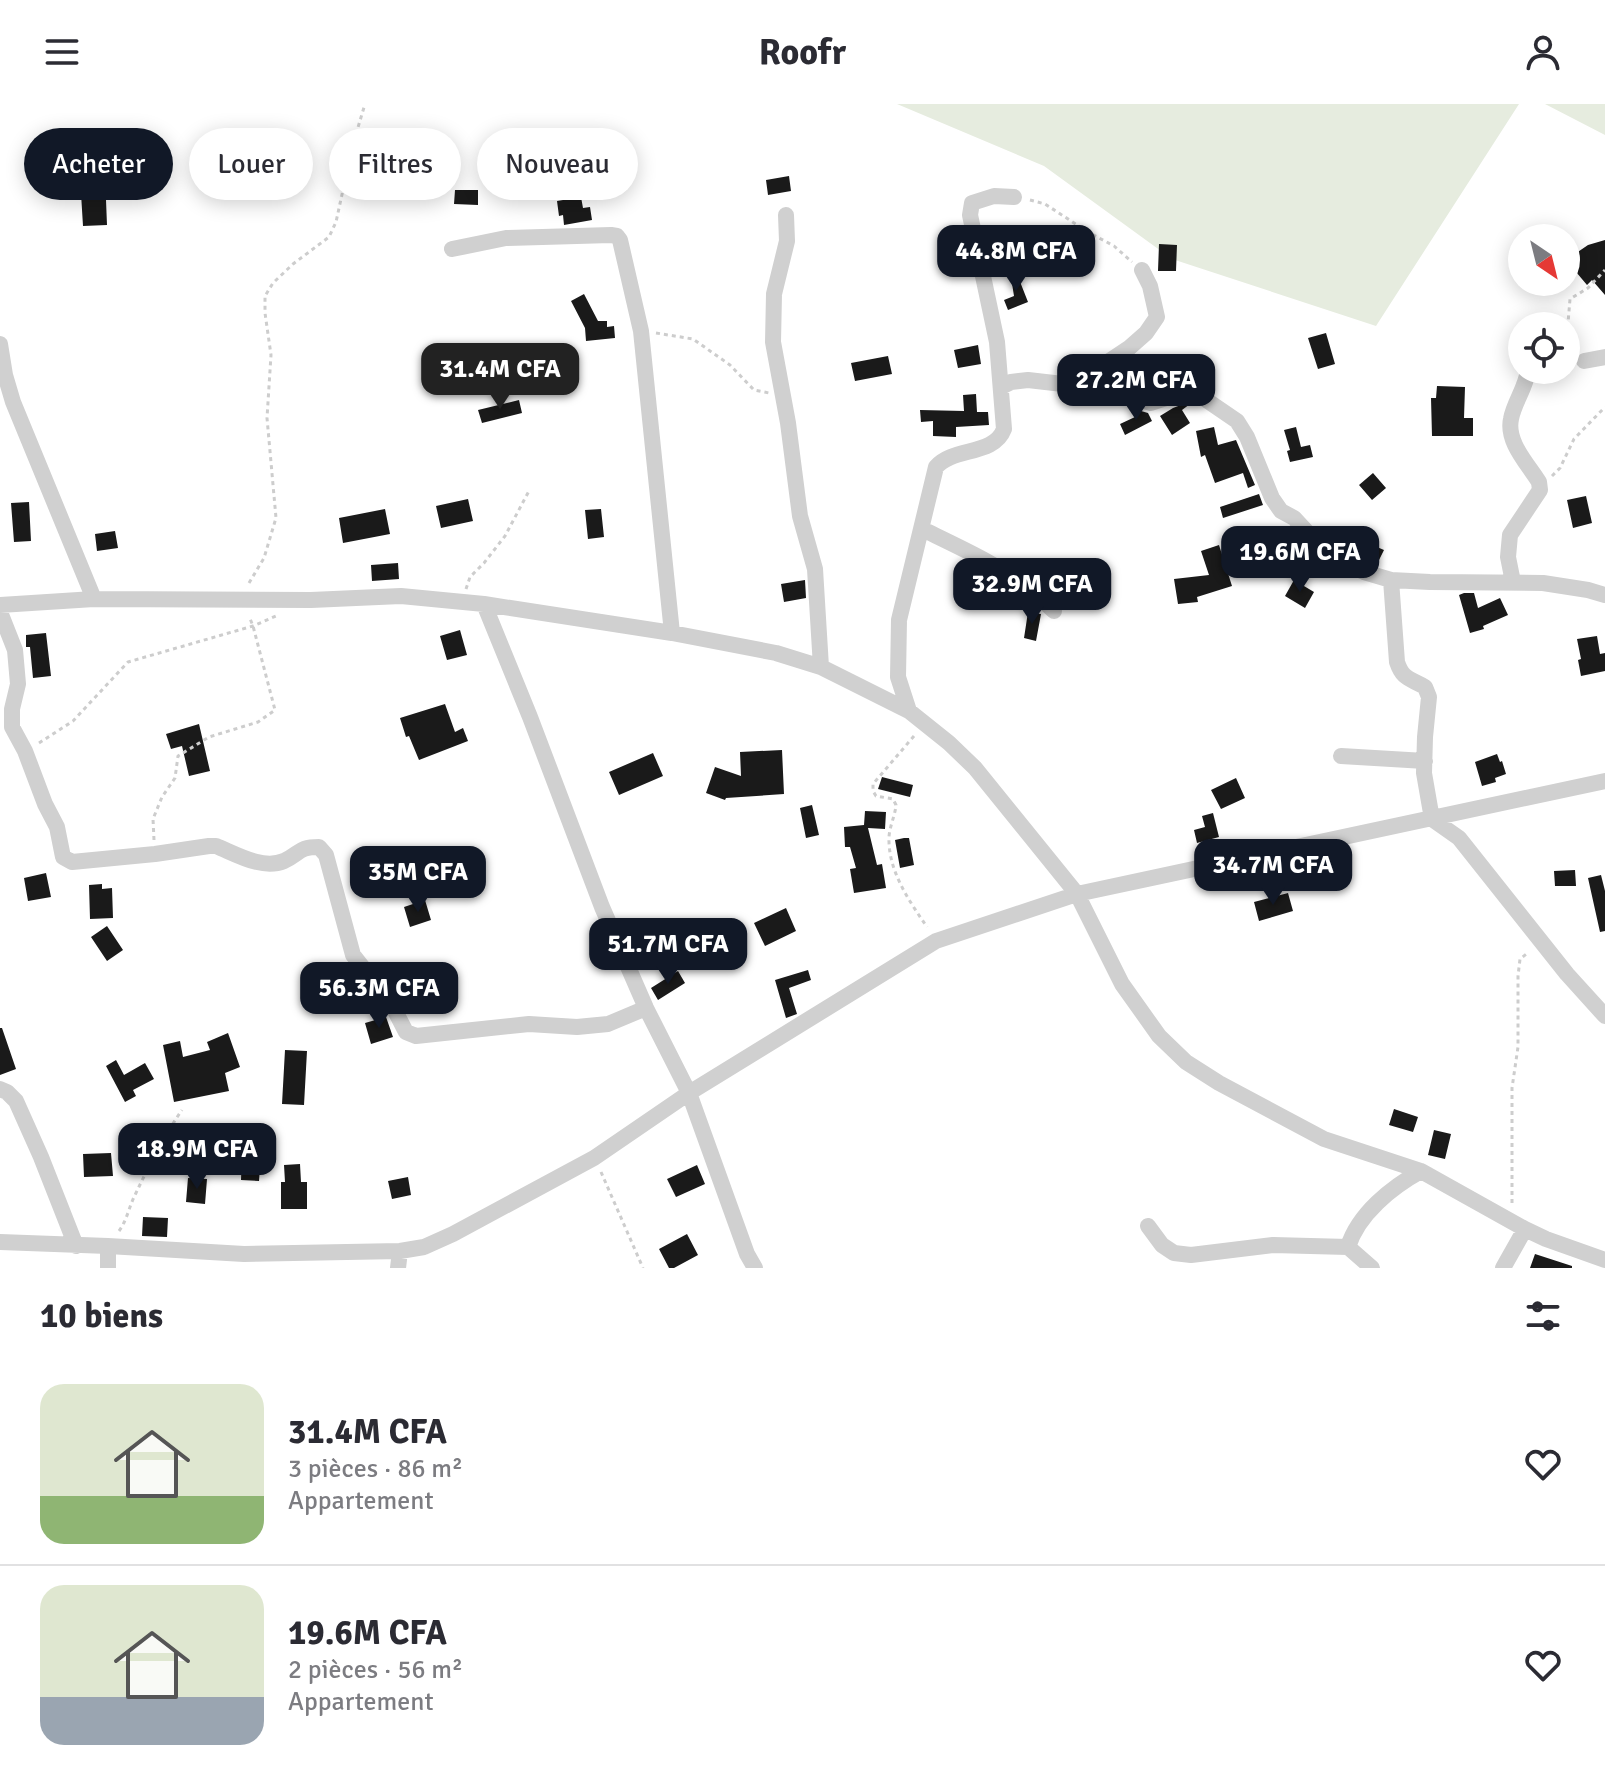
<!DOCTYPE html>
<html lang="fr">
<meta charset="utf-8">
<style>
body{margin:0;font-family:Signika,sans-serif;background:#f2f2f3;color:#2b2b33;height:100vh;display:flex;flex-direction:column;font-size:30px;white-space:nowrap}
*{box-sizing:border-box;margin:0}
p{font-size:26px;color:#7c7c81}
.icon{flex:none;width:44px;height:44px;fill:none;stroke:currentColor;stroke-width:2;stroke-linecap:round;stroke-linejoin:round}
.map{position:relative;height:1164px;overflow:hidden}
.side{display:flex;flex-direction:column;background:#fff;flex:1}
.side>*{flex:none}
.guide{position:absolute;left:24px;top:24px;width:800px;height:72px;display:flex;gap:16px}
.needle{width:52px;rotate:145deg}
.tools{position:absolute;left:1508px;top:120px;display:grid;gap:16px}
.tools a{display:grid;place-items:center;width:72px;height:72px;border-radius:50%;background:#fff;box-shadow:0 4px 20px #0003;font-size:40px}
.price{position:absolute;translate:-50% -68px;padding:0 18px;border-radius:16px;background:#111827;color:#fff;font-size:26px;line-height:52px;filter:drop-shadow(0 2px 4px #0008)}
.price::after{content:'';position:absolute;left:50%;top:48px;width:24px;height:18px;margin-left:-12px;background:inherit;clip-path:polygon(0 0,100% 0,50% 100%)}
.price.current{background:#222;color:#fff}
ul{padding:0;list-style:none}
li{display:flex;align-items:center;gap:24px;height:200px;padding:0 40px}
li+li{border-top:2px solid #e1e1e2}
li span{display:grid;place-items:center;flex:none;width:224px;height:160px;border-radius:24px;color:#555}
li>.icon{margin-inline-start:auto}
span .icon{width:96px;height:96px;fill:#fffc;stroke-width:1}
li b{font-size:34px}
h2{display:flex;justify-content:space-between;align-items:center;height:96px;padding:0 40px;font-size:34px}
.tag{padding:0 28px;border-radius:36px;background:#fff;box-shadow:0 4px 20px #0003;font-size:28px;line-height:72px}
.tag.current{background:#111827;color:#fff}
header{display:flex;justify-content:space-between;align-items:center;height:104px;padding:0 40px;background:#fff;font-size:36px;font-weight:700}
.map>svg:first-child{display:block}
.green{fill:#e6ecdf}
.building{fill:#1a1a1a}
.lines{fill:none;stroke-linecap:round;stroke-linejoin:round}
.path{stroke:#cdcdcd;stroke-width:3;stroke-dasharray:4 4;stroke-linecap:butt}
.minor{stroke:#d0d0d0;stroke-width:16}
</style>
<header><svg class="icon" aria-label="menu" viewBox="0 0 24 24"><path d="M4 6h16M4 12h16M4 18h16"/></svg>Roofr<svg class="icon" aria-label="person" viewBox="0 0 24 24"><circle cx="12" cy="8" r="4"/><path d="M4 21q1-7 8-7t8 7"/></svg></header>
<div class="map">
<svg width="1605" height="1164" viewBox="0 0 1605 1164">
<rect width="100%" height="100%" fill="#fff"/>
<path class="green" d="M897 0H1519L1376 222 1172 155 1044 62Z
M1545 0H1605V31Z"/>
<path class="building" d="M105 71 107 121 83 122 80 73Z
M789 72 791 87 768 91 766 76Z
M455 86H478V101L454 100Z
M581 93 583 104 590 103 592 116 564 121 563 111 559 112 557 97Z
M1605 136V191L1592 176 1587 181 1566 156 1588 141Z
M1159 140 1177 141 1176 167H1158Z
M1015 165 1028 198 1008 206 1004 196 1014 192 1010 167Z
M584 190 598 217H607V223L614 222 615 234 586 237 585 224 571 197Z
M1326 229 1335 260 1318 265 1308 234Z
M978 241 981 260 958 264 954 246Z
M888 252 892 270 855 277 851 259Z
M1437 282 1465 283 1464 314H1473V332H1432L1431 294H1436Z
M976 290 977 308H988L989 321 956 323V333L933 332V317L921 318 920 306 964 307 963 291Z
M519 296 522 309 482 319 478 306Z
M1186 299 1190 300 1182 306 1190 319 1172 331 1160 312 1173 304Z
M1141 307 1148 309 1152 317 1125 331 1120 320 1135 313 1134 311Z
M1214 323 1218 341 1236 336 1255 381 1248 384 1243 369 1215 379 1205 351 1201 353 1196 327Z
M1296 323 1301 343 1310 341 1313 353 1290 358 1287 347 1290 346 1284 326Z
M1373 369 1386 384 1372 396 1359 381Z
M1259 390 1263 401 1223 414 1220 403Z
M1586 392 1592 419 1573 424 1567 396Z
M468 395 473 417 441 424 436 402Z
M29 398 31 437 14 438 11 399Z
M385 405 390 430 343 439 339 414Z
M601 405 604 433 588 435 585 406Z
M115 427 118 444 97 447 95 430Z
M1358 435 1384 446 1377 460 1351 450Z
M1219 441 1232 482 1197 493 1198 498 1178 500 1174 475 1209 471 1201 447Z
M398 459 399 475 372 477 371 461Z
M805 476 806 494 784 498 781 480Z
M1294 476 1314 488 1305 504 1285 492Z
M1464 489H1474L1478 504 1500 494 1508 511 1483 522 1484 525 1470 529 1459 491Z
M1028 508 1041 510 1036 537 1024 534Z
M460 526 467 551 447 556 440 532Z
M46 529 51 572 33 574 30 543H26V531Z
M1597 532 1600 550 1605 549V567L1581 572 1578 556 1581 555 1577 535Z
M445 600 455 628 463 624 468 637 419 656 409 632 406 633 400 614Z
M199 620 210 667 189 672 182 642 171 645 166 630Z
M782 646 784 690 726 694 725 696 706 689 715 663 741 672 740 648Z
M653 649 663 672 619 691 609 668Z
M1497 650 1500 658 1502 657 1506 670 1495 674 1496 678 1482 682 1475 658Z
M882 673 913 681 910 693 878 685Z
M1236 674 1245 694 1221 705 1211 686Z
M812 701 819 731 806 734 800 704Z
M865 707 886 708 885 725 868 724 877 761 882 760 886 784 854 789 850 765 856 764 850 743H845L844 723 864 721Z
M1213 709 1219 733 1197 739 1194 726 1205 723 1202 712Z
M904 734H909L914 761 900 764 895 736Z
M1575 766 1576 782H1555L1554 767Z
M46 769 51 793 28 797 24 774Z
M1601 771 1605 787V827L1600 828 1588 774Z
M102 780V785L112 784 113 814 90 815 89 781Z
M1288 789 1293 807 1259 817 1254 798Z
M425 796 431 816 410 823 404 803Z
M786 804 796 827 765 842 754 819Z
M107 822 123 846 107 857 91 833Z
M808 866 811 876 789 884 797 910 786 914 775 876Z
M678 867 685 879 658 896 651 884Z
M386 913 393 933 371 940 365 919Z
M0 924H2L16 965 0 971Z
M228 929 240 963 225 969 229 987 174 998 163 941 180 937 183 953 210 946 207 938Z
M285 946 307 947 304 1001 282 1000Z
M116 956 124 971 145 959 154 975 133 986 136 992 125 998 106 962Z
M1394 1005 1418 1013 1413 1028 1389 1021Z
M1434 1026 1451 1030 1445 1055 1428 1051Z
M242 1048 261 1049 259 1077 241 1076Z
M111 1049 113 1072 84 1073 83 1050Z
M300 1060 301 1078H307V1105H281V1078H285L284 1061Z
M697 1061 705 1080 676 1093 667 1075Z
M408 1073 411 1091 392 1095 388 1077Z
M188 1074 207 1075 205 1100 186 1098Z
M143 1113 168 1114 167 1133 142 1132Z
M687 1130 698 1151 674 1164H669L659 1145Z
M1535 1150 1572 1162V1164H1530Z"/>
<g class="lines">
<path class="path" d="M1030 96 1045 100 1088 128 1114 142 1132 158
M1565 222 1568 219 1570 195 1588 184 1605 166
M656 229 693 235 730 261 754 286 769 289
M1552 372 1560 364 1574 335 1605 303
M249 479 264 454 276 414 267 314 271 251 265 209V192L273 179 293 160 329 133 336 118 353 40 365 0
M466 485 470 473 484 459 505 432 530 385
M914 632 873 680V687L876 692 893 695 896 701C895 713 888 725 889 738 890 770 910 798 927 823
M39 639 73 617 128 558 253 522 276 512
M154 736 153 715 162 693 175 674 178 652 209 633 258 618 275 606 253 522 249 512
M601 1068 643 1164
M1512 1099V984L1518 943V872L1520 855 1529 848
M119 1127C127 1116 129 1103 135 1091 149 1062 163 1033 182 1006"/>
<path class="minor" d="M786 111 787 137 774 190 773 238 788 319 800 412 815 465 821 563
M452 145 506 134 611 131 617 132 620 136 641 227 672 529
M0 240 5 271 13 298 94 495
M1584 257 1605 253
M1072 282 1129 244 1146 229 1157 213 1150 182 1142 166
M1001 283 1011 278 1028 276 1106 285 1151 299 1185 288 1199 291 1237 317 1247 333 1272 394 1281 407 1294 414 1331 454 1364 468 1391 476 1430 478 1543 479 1588 486 1605 491
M922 425C959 443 997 460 1030 485 1038 491 1046 500 1054 507
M1391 476 1397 558C1403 576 1410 574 1425 583L1429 593 1425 633 1424 669 1432 715 1459 734 1567 870 1605 912
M1513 478 1508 453 1510 431 1540 386 1539 378C1528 360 1506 338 1511 315 1514 298 1526 284 1528 266
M484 500 530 613 602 803 646 904 689 989 747 1150 755 1164
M0 501 94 495 311 496 401 492 484 500 672 529 776 549 821 563 909 607 949 639 975 664 1077 790 1122 880 1159 932 1186 958 1219 979 1324 1035 1421 1067 1525 1125 1546 1135 1605 1156
M0 508 15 546 18 580 12 605V623L25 647 45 700 57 723 63 753 72 758 155 750 209 742H216C236 750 262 766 284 757 301 749 298 743 319 743L326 751 353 851 392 901 406 928 416 932 529 920 577 923 608 920 646 904
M909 607 898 573 899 516 936 363C953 343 994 352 1004 325L997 238 970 111 972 99 994 92 1014 93
M1341 652 1425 657
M0 985 7 988 16 997 41 1053 76 1142
M1148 1122 1162 1141 1174 1149 1191 1151 1273 1141 1348 1143 1372 1164
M0 1138 108 1142 244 1150 400 1147 424 1143 453 1130 594 1054 689 989 936 837 1077 790 1605 677
M1348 1143C1358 1110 1392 1083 1421 1067
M108 1164V1142
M398 1164 400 1147
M1503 1164 1525 1125"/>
</g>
</svg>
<div class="tools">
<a><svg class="needle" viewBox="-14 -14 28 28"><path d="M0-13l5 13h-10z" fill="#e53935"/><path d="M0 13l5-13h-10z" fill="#7c7c81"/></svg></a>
<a><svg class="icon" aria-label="locate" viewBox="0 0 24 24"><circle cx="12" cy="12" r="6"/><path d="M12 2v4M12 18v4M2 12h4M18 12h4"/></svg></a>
</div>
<b class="price" style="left:1016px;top:189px">44.8M CFA</b>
<b class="price current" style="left:500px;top:307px">31.4M CFA</b>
<b class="price" style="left:1136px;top:318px">27.2M CFA</b>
<b class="price" style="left:1300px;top:490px">19.6M CFA</b>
<b class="price" style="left:1032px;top:522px">32.9M CFA</b>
<b class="price" style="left:1273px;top:803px">34.7M CFA</b>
<b class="price" style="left:418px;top:810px">35M CFA</b>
<b class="price" style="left:668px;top:882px">51.7M CFA</b>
<b class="price" style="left:379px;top:926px">56.3M CFA</b>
<b class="price" style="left:197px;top:1087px">18.9M CFA</b>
<div class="guide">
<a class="tag current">Acheter</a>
<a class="tag">Louer</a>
<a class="tag">Filtres</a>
<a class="tag">Nouveau</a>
</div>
</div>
<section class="side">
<h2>10 biens<svg class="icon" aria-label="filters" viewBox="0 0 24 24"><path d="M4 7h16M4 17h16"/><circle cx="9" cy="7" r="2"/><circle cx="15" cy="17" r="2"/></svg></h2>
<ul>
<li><span style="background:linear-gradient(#dfe7d0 70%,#8fb573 0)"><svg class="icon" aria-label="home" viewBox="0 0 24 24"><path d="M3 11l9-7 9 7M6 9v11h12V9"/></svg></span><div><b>31.4M CFA</b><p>3 pièces · 86 m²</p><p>Appartement</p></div><svg class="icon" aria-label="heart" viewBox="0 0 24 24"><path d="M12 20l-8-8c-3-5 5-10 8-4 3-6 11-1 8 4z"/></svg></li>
<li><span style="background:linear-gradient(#dfe7d0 70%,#9aa5b1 0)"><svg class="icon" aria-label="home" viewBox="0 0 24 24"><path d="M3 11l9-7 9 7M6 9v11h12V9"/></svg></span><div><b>19.6M CFA</b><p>2 pièces · 56 m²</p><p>Appartement</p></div><svg class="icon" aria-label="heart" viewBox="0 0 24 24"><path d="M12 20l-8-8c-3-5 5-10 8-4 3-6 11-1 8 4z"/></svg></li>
</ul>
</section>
